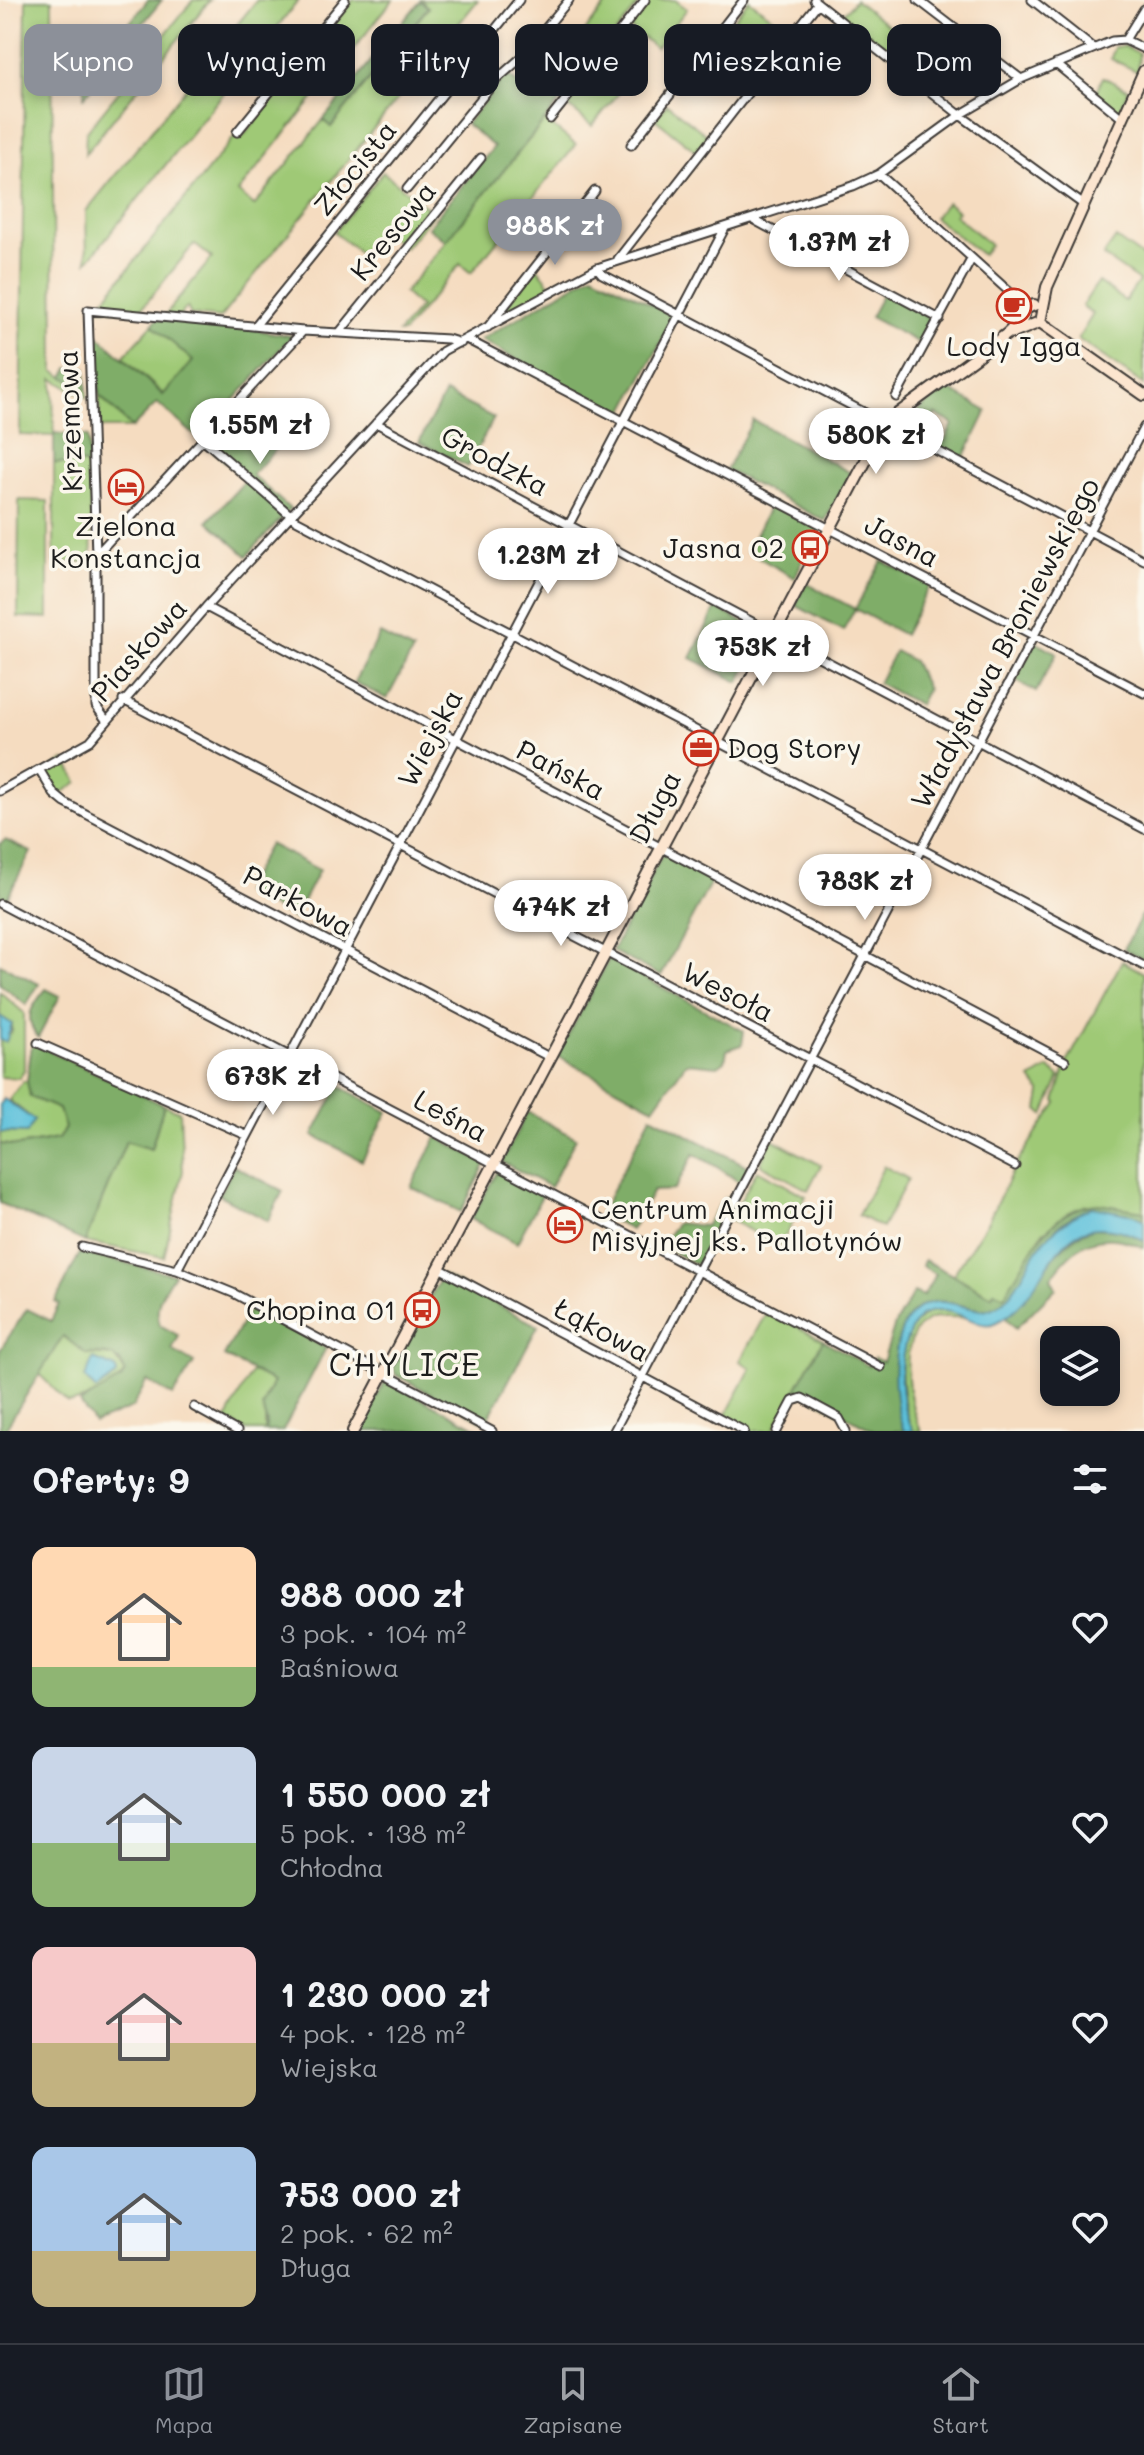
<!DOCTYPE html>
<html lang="pl">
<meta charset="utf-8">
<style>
body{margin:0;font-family:Mali,sans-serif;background:#20242c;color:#f1f3f6;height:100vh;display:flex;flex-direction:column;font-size:30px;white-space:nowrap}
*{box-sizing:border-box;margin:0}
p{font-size:26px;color:#9ea1a6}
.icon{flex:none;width:44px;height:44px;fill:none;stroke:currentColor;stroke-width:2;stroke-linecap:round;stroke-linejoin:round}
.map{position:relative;height:1431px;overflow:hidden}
.details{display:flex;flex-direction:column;background:#171b24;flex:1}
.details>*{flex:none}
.guide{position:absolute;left:24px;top:24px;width:1096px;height:72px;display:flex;gap:16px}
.buttons{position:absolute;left:1040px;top:1326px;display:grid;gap:16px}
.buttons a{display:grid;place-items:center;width:80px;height:80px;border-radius:16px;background:#171b24;box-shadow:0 4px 12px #0003;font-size:40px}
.price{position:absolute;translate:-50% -68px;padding:0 18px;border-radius:28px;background:#fff;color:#222;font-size:26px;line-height:52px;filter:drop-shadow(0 2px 4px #0008)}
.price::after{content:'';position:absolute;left:50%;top:48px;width:24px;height:18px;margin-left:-12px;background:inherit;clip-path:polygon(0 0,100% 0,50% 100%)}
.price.selected{background:#8c9099;color:#fff}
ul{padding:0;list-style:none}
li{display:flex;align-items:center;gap:24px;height:200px;padding:0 32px}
li span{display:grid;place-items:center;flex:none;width:224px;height:160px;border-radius:16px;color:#555}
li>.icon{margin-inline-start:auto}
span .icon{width:96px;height:96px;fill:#fffc;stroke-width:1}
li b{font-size:34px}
h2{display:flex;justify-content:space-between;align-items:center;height:96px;padding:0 32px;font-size:34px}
.chip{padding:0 28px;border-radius:16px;background:#171b24;box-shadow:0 4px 12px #0003;font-size:28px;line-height:72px}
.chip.selected{background:#8c9099;color:#fff}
.tabs{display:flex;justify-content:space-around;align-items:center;height:112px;border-top:2px solid #363941;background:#171b24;font-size:22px;color:#9ea1a6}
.tabs a{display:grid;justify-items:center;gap:4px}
.tabs .selected{color:#8c9099}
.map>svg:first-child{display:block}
.green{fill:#9fc976;stroke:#5e7249;stroke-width:2}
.forest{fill:#7fad67;stroke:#4e6442;stroke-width:2}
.water{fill:#5dc1db;stroke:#3c6e7c;stroke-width:2}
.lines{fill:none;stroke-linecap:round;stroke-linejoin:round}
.street-casing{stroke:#3d3935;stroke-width:11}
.secondary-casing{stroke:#3d3935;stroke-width:14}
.street{stroke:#fff;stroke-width:7}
.secondary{stroke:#fce5cf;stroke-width:10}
.labels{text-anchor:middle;stroke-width:7;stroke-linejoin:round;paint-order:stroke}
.street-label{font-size:28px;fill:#1c1c1c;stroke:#fbf7ec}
.poi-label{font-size:28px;fill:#1c1c1c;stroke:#fbf7ec}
.quarter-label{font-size:32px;letter-spacing:2px;fill:#1c1c1c;stroke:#fbf7ec}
</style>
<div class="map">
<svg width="1144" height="1431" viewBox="0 0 1144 1431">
<rect width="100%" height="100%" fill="#fbf7ec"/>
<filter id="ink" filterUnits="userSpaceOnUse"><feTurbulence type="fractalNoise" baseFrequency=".0125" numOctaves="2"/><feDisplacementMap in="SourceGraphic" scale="16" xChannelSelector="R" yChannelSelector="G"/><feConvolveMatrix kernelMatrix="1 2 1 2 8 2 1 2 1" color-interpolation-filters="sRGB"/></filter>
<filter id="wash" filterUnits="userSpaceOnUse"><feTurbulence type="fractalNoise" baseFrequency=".006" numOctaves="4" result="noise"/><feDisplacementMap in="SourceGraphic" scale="32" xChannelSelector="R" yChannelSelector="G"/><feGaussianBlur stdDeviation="1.8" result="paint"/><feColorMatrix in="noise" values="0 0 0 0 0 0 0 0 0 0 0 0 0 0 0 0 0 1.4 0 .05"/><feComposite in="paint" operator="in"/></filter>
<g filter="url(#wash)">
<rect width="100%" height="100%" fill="#f5dcc0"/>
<path class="green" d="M26 0H52L54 371 87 390V398L53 379 54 436 20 435Z
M193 0H210L85 154 86 132Z
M257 0H299L87 262 86 211Z
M353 0H393L238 192 254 206 323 120 331 127 428 8 421 0H478L220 318 191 315 187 307 180 316 165 315 212 258 194 244 139 312 97 308 235 136 240 140Z
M610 0H642L598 55 579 58 569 51Z
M649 0H675L687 9 656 48 628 26Z
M749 0 791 31 768 61 726 29Z
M855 0 902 36 888 53 841 16Z
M1124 46 1139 53 1138 72 1111 59 1114 47Z
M605 55 632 77 592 126 566 104Z
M1103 77 1129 90 1119 112 1095 94Z
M667 104 709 137 697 152 655 119Z
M545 120 576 145 471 273 460 264 403 333H398L420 307 404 293Z
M383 172 434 213 405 248 381 230 361 254 334 232Z
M947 202 958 211 955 215 990 245 982 255 934 217Z
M1116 238 1144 258V385L1078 339 1093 314 1082 306 1098 282 1125 301 1139 281 1103 256Z
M537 267 554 289 495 320Z
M152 325 194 361 164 395 123 357Z
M99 395 132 428H100Z
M54 463 89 464 92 562H54Z
M19 500 48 501V618L18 617Z
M65 760 78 782 59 795 45 772Z
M1122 961 1144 973V1211L1086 1205 1043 1232 1005 1296H992L953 1275 988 1221 1016 1164 1057 1103 1055 1101 1066 1065Z
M0 992 24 1013V1070L19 1078 0 1077V1040L12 1032V1024L0 1016Z
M1049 1068 1060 1077 1044 1115 1038 1110 1041 1093 1031 1079Z
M23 1081H27L31 1097 59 1109 65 1128 58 1139 18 1146 0 1144V1132L26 1133 34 1120 9 1100Z
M164 1105 180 1112 183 1171 164 1257 85 1242 126 1141 151 1149Z
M772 1139 821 1165 808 1190 760 1164Z
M884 1166 908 1179 882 1228 858 1215Z
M757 1170 806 1196 780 1246 730 1220Z
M767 1311 823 1340 773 1431H749L725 1417 751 1368 740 1361Z
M938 1311 959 1312 969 1318C956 1317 936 1315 925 1322 896 1341 909 1406 921 1431H913C898 1400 891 1316 938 1311Z
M63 1335 86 1354 114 1356 125 1372C116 1387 85 1402 68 1403L38 1373Z
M252 1371 273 1382 265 1398V1431H246L226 1420Z"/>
<path class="forest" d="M148 0H162L84 97V80Z
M420 1 428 7 331 127 323 120Z
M589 47 598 55 446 241 428 227 494 147 466 124 506 74 533 95 569 51 579 58Z
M593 274 675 316 622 416 480 340Z
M883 293 932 319 919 343 870 317Z
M157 319 228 325 292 336 199 439 157 403 132 428 99 395 98 335 163 395 193 361 152 325Z
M69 368H86L87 390 64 377Z
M946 388 987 411 963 460 936 447 940 440 944 442 953 424 935 414 926 431 932 435 928 442 898 427Z
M445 393 494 418 468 467 419 442Z
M248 396 289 434 252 475 290 509 247 556 208 521 246 480 204 443Z
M753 420 851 473 825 521 726 470Z
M54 433 88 437 89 464 54 463Z
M772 502 821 528 810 543 795 578 747 551Z
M882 561 930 585 904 635 855 609 843 631 795 605 806 583 855 609Z
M716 608 766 634 739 682 691 658Z
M380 634 413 651 387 699 354 682Z
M1036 642 1057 653 1036 692 1015 680Z
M895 651 913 661 927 689 919 705 878 683Z
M5 840 31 852 5 902 0 899V844Z
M269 844 319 870 294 919 243 892Z
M663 853 712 880 661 976 612 951Z
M1144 911V960L1124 949Z
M609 959 744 1031 742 1045 727 1050 725 1061 718 1066 686 1063 654 1108 557 1056Z
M0 964 39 984 26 1005 0 984Z
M46 989 60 996 38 1038C23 1017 31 1007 46 989Z
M32 1043 164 1105 151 1149 126 1141 85 1242 0 1203V1144L18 1146 58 1139 65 1128 59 1109 30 1097 27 1081Z
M339 1086 388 1112 362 1161 313 1135Z
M527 1112 576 1138 550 1187 502 1162Z
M651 1116 749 1167 740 1183C727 1173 710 1162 694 1154L674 1190 653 1191 631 1230 600 1214Z
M437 1137 486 1163 461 1212 411 1187Z
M234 1166 283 1191 268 1221 219 1195Z
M498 1170 543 1194 517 1243 471 1219Z
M724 1198 731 1199 697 1265 660 1245 677 1223 705 1226Z
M1099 1204 1144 1211V1220C1133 1214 1121 1213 1109 1212 1040 1203 1040 1276 999 1305 980 1318 955 1298 934 1302 884 1309 891 1399 904 1431H874L796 1389 823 1340 869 1366 874 1358 883 1362 895 1324 914 1292 923 1296 936 1274 922 1266 924 1260 992 1296 994 1291 1004 1296C1027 1259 1049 1206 1099 1204Z
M1094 1228 1122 1230 1144 1240V1248C1102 1228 1076 1241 1051 1278L1056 1288 1016 1328 1005 1317C1040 1289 1048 1244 1094 1228Z
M80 1253 174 1274C163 1291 153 1305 160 1325L179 1336 172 1350 194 1363 173 1396 147 1381 132 1408 94 1423 80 1403 121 1379 125 1372C119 1351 103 1354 86 1354L63 1336 4 1431H0V1350L27 1309 51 1321 59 1304 55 1302Z
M442 1275 538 1326 486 1423 396 1375 393 1367Z
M250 1308 326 1348 283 1431H265L267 1423 262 1407 273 1382 224 1356Z
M386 1380 483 1431H359Z"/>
<path class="water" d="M0 1016 12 1024 6 1042 0 1040Z
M4 1099 34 1120 27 1133 0 1132V1105Z
M1092 1207 1134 1215 1144 1220V1240C1048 1193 1055 1296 995 1323 975 1332 953 1298 920 1316 895 1347 896 1397 913 1431H904C890 1398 885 1308 935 1302 956 1299 981 1319 1000 1304 1016 1291 1025 1270 1035 1253 1047 1233 1071 1216 1092 1207Z
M93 1359 116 1368 117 1375 96 1390 85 1378Z"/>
</g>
<g filter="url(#ink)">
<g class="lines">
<g class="street-casing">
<path id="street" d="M814 0 960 115 1084 205
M918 0 1021 79
M1032 0 1093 48
M1125 40 1144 9
M1056 64 1122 118
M837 77 866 40
M550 119 645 0
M237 132 345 0
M631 145 744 0
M879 174 1026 307
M407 189 497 79 521 58 569 0
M752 219 940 319
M618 259 818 3
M597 268 602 274 1144 560
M255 326 519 0
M488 327 595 191
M340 332 481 158
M468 340 1144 693
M896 397 972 258
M376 423 1144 829
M203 439 296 520 1144 966
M96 555 303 331
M206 607 1065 1061
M123 700 1015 1166
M106 720 96 706V555L88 310 303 331 448 339 461 343
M39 769 54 794 65 803 549 1057
M0 791 90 741 206 607 443 351 597 268 853 186 879 174 960 115 1021 79 1112 41 1125 40 1144 49
M0 904 881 1367
M38 1043 246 1135
M82 1247 177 1270 233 1293 492 1431
M439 1268 744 1431
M177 1270 725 228
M194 1407 237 1431
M614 1431 1144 427
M777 1431 793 1401 802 1398 839 1418 846 1431"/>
</g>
<g class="secondary-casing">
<path id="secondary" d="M1023 318 1025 309 1034 305
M1040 322 1047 287 1144 71
M1040 322 1144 395
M1013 333 1040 322
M353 1431 880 434 896 415 1007 334 1023 318"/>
</g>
<use href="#street" class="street"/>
<use href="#secondary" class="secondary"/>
</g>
</g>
<defs>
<g id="cafe-ring" transform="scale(1.8)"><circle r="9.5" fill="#fbf7ec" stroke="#c8321e" stroke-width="1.5"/><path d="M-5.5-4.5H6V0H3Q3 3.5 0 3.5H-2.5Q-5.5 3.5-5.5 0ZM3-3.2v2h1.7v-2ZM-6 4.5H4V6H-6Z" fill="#c8321e"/></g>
<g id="hotel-ring" transform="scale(1.8)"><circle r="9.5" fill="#fbf7ec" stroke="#c8321e" stroke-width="1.5"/><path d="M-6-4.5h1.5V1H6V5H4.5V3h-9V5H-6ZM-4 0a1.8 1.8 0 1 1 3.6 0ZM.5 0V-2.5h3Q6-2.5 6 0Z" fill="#c8321e"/></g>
<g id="bus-ring" transform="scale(1.8)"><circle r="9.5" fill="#fbf7ec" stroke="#c8321e" stroke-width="1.5"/><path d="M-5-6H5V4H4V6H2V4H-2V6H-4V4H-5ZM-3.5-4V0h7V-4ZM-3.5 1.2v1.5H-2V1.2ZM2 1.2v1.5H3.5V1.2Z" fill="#c8321e"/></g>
<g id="office-ring" transform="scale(1.8)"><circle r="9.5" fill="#fbf7ec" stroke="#c8321e" stroke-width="1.5"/><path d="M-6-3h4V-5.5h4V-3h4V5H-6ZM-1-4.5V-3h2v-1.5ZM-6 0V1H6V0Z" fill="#c8321e"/></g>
</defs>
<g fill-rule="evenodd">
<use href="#cafe-ring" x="1014" y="306"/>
<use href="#hotel-ring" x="126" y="487"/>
<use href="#bus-ring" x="810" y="548"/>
<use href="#office-ring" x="701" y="748"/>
<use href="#hotel-ring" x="565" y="1225"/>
<use href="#bus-ring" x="422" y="1310"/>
</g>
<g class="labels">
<g class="street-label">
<text transform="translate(355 168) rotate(-51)" y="10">Złocista</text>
<text transform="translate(393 231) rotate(-51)" y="10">Kresowa</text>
<text transform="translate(70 421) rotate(-92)" y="10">Krzemowa</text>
<text transform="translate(495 461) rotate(28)" y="10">Grodzka</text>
<text transform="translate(902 541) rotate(28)" y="10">Jasna</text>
<text transform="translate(1005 643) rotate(-62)" y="10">Władysława Broniewskiego</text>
<text transform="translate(139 650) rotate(-48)" y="10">Piaskowa</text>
<text transform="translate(430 738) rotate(-62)" y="10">Wiejska</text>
<text transform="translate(561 770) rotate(28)" y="10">Pańska</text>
<text transform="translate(655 807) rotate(-62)" y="10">Długa</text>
<text transform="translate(298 901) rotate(28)" y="10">Parkowa</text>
<text transform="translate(728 992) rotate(27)" y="10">Wesoła</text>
<text transform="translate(451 1116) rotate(28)" y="10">Leśna</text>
<text transform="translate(602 1330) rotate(28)" y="10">Łąkowa</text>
</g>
<g class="poi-label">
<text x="1014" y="356">Lody Igga</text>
<text x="126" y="536">Zielona<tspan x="126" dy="32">Konstancja</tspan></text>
<text x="784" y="558" text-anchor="end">Jasna 02</text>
<text x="727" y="758" text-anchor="start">Dog Story</text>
<text x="591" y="1219" text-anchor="start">Centrum Animacji<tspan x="591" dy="32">Misyjnej ks. Pallotynów</tspan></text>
<text x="396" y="1320" text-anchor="end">Chopina 01</text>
</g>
<g class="quarter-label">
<text x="405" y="1376">CHYLICE</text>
</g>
</g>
</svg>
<div class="buttons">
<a><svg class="icon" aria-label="layers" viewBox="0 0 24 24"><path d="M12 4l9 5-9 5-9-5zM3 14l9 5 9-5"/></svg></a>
</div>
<b class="price selected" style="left:555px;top:267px">988K zł</b>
<b class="price" style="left:839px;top:283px">1.37M zł</b>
<b class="price" style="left:260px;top:466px">1.55M zł</b>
<b class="price" style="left:876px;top:476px">580K zł</b>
<b class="price" style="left:548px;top:596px">1.23M zł</b>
<b class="price" style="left:763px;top:688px">753K zł</b>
<b class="price" style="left:865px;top:922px">783K zł</b>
<b class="price" style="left:561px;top:948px">474K zł</b>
<b class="price" style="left:273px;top:1117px">673K zł</b>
<div class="guide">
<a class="chip selected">Kupno</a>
<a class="chip">Wynajem</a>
<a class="chip">Filtry</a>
<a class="chip">Nowe</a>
<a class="chip">Mieszkanie</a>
<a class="chip">Dom</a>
</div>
</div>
<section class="details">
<h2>Oferty: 9<svg class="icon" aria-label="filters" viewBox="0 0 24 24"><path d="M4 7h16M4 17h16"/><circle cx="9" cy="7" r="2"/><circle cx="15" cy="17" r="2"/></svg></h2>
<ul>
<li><span style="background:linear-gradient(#ffd9b3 75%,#8fb573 0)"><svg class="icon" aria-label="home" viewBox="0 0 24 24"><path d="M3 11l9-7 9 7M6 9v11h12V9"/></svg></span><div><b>988 000 zł</b><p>3 pok. · 104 m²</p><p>Baśniowa</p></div><svg class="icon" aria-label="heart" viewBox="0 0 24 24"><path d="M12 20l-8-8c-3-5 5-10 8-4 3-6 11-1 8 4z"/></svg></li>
<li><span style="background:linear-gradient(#c9d6e8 60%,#8fb573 0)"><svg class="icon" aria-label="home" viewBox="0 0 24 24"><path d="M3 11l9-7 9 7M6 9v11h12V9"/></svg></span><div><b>1 550 000 zł</b><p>5 pok. · 138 m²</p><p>Chłodna</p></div><svg class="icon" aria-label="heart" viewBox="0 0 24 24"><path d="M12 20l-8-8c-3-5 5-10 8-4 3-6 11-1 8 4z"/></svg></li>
<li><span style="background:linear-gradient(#f6c9c9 60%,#c2b280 0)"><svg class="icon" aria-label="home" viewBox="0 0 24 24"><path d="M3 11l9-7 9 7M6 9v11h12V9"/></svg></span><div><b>1 230 000 zł</b><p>4 pok. · 128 m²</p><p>Wiejska</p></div><svg class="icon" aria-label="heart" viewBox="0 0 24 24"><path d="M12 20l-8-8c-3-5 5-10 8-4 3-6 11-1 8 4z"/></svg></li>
<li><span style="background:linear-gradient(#a9c7e8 65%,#c2b280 0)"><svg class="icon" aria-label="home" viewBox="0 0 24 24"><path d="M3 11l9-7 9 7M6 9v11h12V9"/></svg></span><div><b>753 000 zł</b><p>2 pok. · 62 m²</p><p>Długa</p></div><svg class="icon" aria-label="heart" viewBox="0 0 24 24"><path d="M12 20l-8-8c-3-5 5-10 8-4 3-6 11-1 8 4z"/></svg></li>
</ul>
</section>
<nav class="tabs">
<a class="selected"><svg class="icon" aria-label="map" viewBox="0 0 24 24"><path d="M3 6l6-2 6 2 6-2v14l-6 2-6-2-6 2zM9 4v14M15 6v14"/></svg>Mapa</a>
<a><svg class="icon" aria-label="saved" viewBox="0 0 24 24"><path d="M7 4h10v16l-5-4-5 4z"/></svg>Zapisane</a>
<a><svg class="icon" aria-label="home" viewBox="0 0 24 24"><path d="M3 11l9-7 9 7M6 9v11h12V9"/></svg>Start</a>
</nav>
